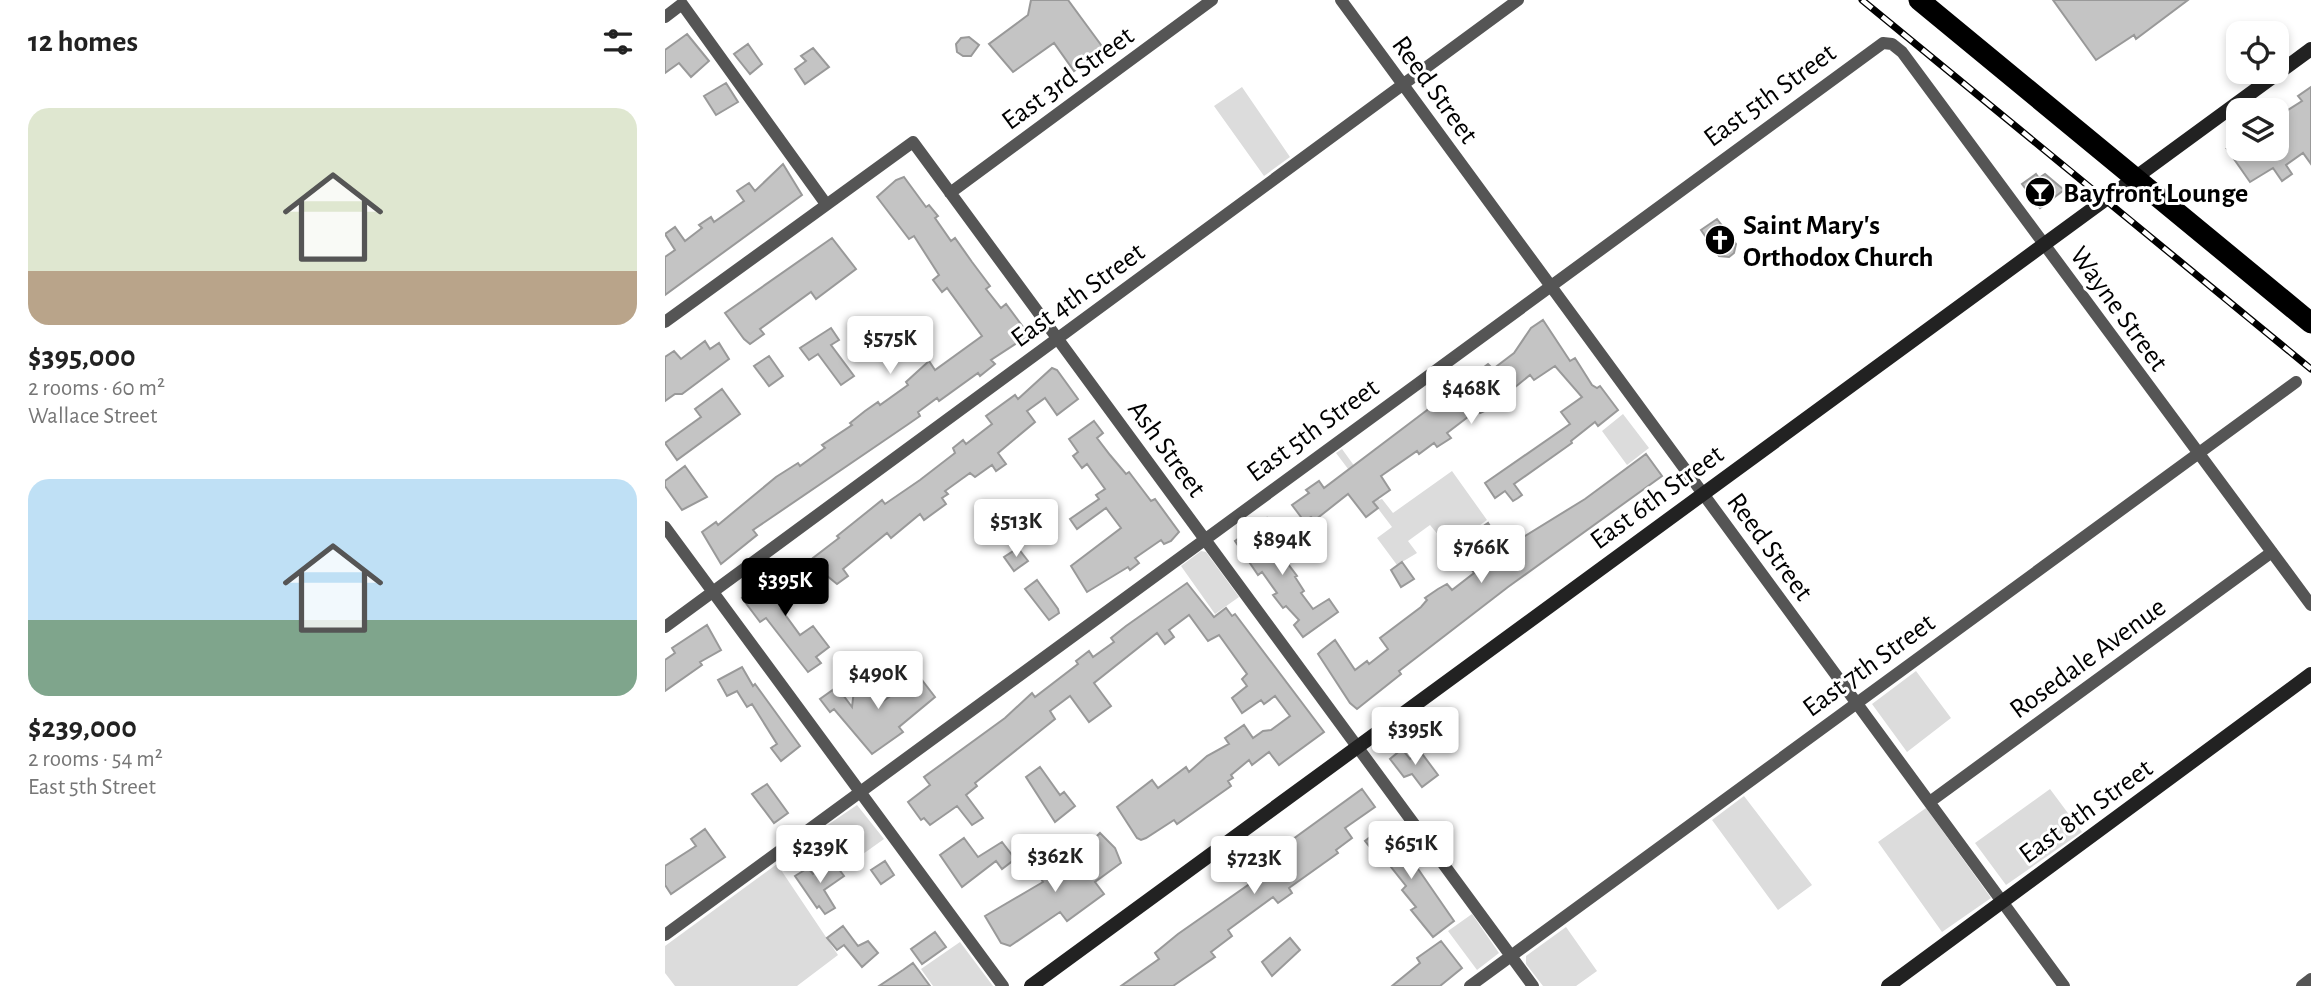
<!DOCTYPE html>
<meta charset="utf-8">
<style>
body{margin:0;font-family:"Alegreya Sans",sans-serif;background:#f6f6f6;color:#222;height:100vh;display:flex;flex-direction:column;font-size:26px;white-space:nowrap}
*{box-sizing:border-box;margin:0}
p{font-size:23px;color:#767676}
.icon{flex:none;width:38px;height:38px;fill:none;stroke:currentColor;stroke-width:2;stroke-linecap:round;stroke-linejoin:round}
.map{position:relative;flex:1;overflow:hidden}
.panel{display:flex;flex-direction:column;background:#fff;width:665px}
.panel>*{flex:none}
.tools{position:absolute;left:1561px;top:21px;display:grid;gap:14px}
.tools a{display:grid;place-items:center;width:63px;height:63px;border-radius:14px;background:#fff;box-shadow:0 4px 10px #0003;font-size:35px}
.price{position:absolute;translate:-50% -60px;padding:0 16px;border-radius:7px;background:#fff;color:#222;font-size:23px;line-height:46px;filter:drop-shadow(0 2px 4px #0008)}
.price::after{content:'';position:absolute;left:50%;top:42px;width:21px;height:16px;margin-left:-10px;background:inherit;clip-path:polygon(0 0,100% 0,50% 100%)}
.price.on{background:#000;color:#fff}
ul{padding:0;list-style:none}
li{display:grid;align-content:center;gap:14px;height:371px;padding:0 28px}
li span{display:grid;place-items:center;height:217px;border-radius:21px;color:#555}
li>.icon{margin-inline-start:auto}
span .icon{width:126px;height:126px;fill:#fffc;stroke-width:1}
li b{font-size:30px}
h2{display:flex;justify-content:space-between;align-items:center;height:84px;padding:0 28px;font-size:30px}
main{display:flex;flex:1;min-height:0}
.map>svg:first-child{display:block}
.green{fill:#dcdcdc}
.building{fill:#c4c4c4;stroke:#999;stroke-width:2}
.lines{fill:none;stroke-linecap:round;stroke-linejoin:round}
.street{stroke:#555;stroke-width:12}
.secondary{stroke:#222;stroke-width:14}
.highway{stroke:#000;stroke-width:21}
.rail-casing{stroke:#000;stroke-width:7}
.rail{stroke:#fff;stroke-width:4.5;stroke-dasharray:13;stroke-linecap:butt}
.labels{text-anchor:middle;stroke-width:6;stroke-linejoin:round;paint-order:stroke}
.street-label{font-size:28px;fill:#000;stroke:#fff}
.poi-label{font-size:28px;font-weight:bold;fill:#000;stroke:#fff;text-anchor:start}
</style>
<main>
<section class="panel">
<h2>12 homes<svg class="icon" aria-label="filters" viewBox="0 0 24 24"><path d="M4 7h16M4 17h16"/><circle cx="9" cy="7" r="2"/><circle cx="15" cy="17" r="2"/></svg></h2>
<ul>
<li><span style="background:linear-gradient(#dfe7d0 75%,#b9a48a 0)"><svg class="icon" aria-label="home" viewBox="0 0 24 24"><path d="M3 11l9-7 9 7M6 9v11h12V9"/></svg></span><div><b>$395,000</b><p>2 rooms · 60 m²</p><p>Wallace Street</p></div></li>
<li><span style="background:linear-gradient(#bfe0f5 65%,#7fa58c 0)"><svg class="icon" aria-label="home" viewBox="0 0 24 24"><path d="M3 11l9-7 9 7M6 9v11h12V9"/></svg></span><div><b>$239,000</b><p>2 rooms · 54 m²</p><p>East 5th Street</p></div></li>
</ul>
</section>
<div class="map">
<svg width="1646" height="986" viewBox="0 0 1646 986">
<rect width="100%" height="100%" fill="#fff"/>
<path class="green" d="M577 87 625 157 599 176 549 106Z
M958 414 984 448 962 465 937 431Z
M677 449 714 500 717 499 728 513 787 471 822 520 784 548 765 525 743 541 752 553 732 565 712 538 727 527 671 453Z
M536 551 541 552 574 597 550 614 516 566Z
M1251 671 1286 718 1242 752 1207 704Z
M1385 789 1417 832 1341 885 1310 843Z
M1079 796 1147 885 1113 910 1047 820Z
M192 805 219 839 177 869 151 833Z
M1261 808 1326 898 1277 932 1213 842Z
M112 864 173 955 132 986H10L0 973V946Z
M807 914 834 953 812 970 783 931Z
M901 927 932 971 911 986H878L861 964V956Z
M295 942 328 986H268L256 969Z"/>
<path class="building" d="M366 0H403L439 49 409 71 389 43 348 72 324 44 363 15Z
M1388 0H1523L1471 39 1469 35 1431 60Z
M22 34 44 61 26 77 14 63 0 73V50Z
M304 37 314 45 306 56H298L292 52 291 44 296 38Z
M83 44 97 64 85 74 69 54Z
M148 48 164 67 140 84 130 69 141 61 136 56Z
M61 83 73 102 51 115 39 96Z
M1646 87V164L1638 153 1621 165 1627 174 1617 181 1608 168 1585 182 1562 149H1612V117L1637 101 1633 96Z
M118 164 137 195 0 295V257L10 250 0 234 10 227 20 241 37 228 34 225 46 217 49 222 79 201 72 191 84 183 90 191Z
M1371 174 1374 178 1380 174 1399 190 1375 208 1357 184Z
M239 177 261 207 264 205 273 216 270 218 286 241 290 238 307 262 325 286 321 289 336 308 341 304 364 335 326 360 330 364 315 376 313 373 274 401 272 398 253 412 255 416 242 425 88 530 92 535 56 564 37 532 51 522 53 525 111 477 133 463 135 466 160 448 157 445 187 425 185 423 200 411 213 402 215 405 243 385 241 382 264 361 270 370 317 336 282 288 277 292 268 280 274 275 249 236 244 239 212 197 231 180Z
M1052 219 1071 244 1069 253 1064 257 1054 256 1036 230Z
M167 238 191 269 151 299 146 292 95 329 99 334 85 344 79 339 60 313Z
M878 320 905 361 910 358 927 385 932 388 935 386 953 410 933 426 930 422 906 441 907 443 849 484 857 495 853 498 848 501 840 491 830 498 820 483 905 424 896 412 917 397 890 366 869 380 865 375 822 410 815 413 812 410 782 433 786 438 772 447 769 443 754 454 752 451 716 476 725 490 708 502 713 508 701 517 683 494 650 520 646 517 639 521 627 505 644 493 641 490 654 481 659 488 823 364 828 369 849 353 866 328Z
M166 328 174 340 166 345 189 376 176 385 153 354 144 360 135 348Z
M241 330 249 341 225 359 216 347Z
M40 341 45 349 54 343 64 359 17 394H10L0 401V357L9 351 16 359Z
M104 356 118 376 104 386 89 366Z
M387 368 392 370 413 399 392 415 380 398 362 411 370 422 333 453 341 464 331 471 327 465 310 477 305 473 280 491 283 494 277 498 281 504 259 520 255 514 226 538 222 533 178 569 183 576 172 584 161 575 148 558 174 538 172 536 217 500 220 504 255 480 290 453 288 448 298 440 301 444 327 424 321 416 350 395 353 399Z
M57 389 75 414 12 460 0 443 36 417 30 409Z
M429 421 438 433 432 438 445 455 461 474 464 472 486 501 490 499 514 532 506 541 499 544 496 540 470 558 474 563 465 570 463 567 422 592 406 566 456 528 441 508 412 529 405 519 434 499 431 495 440 489 422 464 417 468 408 456 413 452 404 439Z
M981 454 997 476 843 587 734 671 736 674 692 709 685 703 653 654 656 651 670 640 690 670 702 661 704 664 723 649 715 638 756 607 762 600 760 598 773 589 782 584 787 590 809 573 806 569 824 556 807 534 823 523 839 549 920 499Z
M20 466 42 497 17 510 0 486V481Z
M602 518 617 538 611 542 614 546 611 548 632 576 630 577 639 591 636 593 648 609 664 599 673 612 638 637 629 625 634 620 621 606 618 608 608 595 612 593 597 572 593 575 570 541Z
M353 548 363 561 349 571 339 557Z
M737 562 749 579 736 587 726 570Z
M117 569 133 590 129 593 132 598 116 609 135 635 148 626 164 647 151 657 156 663 143 672 101 618 95 622 77 598Z
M372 580 393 609 394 613 384 620 360 589Z
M522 583 549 617 561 608 567 616 570 614 659 732 614 765 604 752 587 765 584 760 566 775 568 778 563 781 566 786 512 824 509 820 481 838 476 840 472 838 452 807 487 780 493 788 521 767 524 772 542 756 564 744 560 738 579 725 588 738 598 731 606 730 625 716 610 696 599 704 596 700 577 713 567 698 582 686 577 679 582 674 554 635 543 641 524 615 504 630 509 637 500 644 492 633 429 683 446 706 424 722 405 696 385 711 390 719 310 783 312 786 301 795 318 818 307 825 292 806 265 825 259 818 256 820 243 802 265 785 259 777 340 718 367 693 370 697 413 664 411 661 424 651 428 657 449 642 446 638 461 626Z
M42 625 56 650 35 662 37 665 0 691V660L10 653 7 648Z
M77 667 88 686 90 684 135 746 116 761 106 748 112 744 87 704 82 707 72 691 62 696 53 680Z
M196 676 217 702 244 683 247 687 257 680 270 697 234 727 238 732 207 754 169 709 165 712 155 699 172 687 187 707 190 682Z
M737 749 745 759 755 751 773 775 757 787 747 774 739 777 725 759Z
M375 767 395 795 399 792 410 806 390 822 361 777Z
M102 784 123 813 109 823 87 794Z
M697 789 710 807 680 828 687 838 671 850 673 853 624 888 627 893 613 903 608 897 563 930 567 936 546 952 550 957 508 986H456L494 959 490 953 513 934 613 864 606 855Z
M722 824 789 921 768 937 746 910 751 907 737 890 741 886 714 852 711 855 700 841Z
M40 829 60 857 6 894 0 885V866L31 846 26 839Z
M435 833 450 848 456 863 430 882 439 894 402 921 395 912 345 946 336 943 320 916 378 882 375 877 378 871 374 865 386 856 411 877 428 864 417 850Z
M299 838 313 857 337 842 350 859 337 869 331 861 297 887 275 855Z
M167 860 179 876 159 890 170 908 160 914 154 906 152 908 130 876 143 868 148 874Z
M220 861 229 875 216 884 206 870Z
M178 926 193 946 203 941 213 953 197 967 179 945 172 950 162 938Z
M270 932 281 947 257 964 246 949Z
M625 938 635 950 607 976 597 962Z
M776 941 797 968 775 986H727L755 963 752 958Z
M248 963 265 986H214L238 970Z"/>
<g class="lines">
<path class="street" d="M676 0 1399 986
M0 17 17 4 161 204
M285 193 547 0
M0 322 248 142 868 986
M0 527 338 986
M0 627 853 0
M1266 801 1607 552
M0 935 1218 43 1227 44 1237 52 1646 605
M805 986 1631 382
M1637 986 1646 979"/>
<path class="secondary" d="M366 986 1646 49
M1223 986 1646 674"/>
<path class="highway" d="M1254 0 1646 323"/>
<g class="rail-casing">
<path id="rail" d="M1197 0 1646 369"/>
</g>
<use href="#rail" class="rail"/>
</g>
<defs>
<g id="bar-disc" transform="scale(1.575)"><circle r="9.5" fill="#000" stroke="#fff"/><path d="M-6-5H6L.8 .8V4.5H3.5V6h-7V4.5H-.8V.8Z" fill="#fff"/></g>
<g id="church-disc" transform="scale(1.575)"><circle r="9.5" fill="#000" stroke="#fff"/><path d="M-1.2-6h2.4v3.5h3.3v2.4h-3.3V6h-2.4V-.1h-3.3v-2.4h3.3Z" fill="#fff"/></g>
</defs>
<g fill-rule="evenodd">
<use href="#bar-disc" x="1375" y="192"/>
<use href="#church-disc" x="1055" y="240"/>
</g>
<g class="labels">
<g class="street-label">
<text transform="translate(402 77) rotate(-36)" y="10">East 3rd Street</text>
<text transform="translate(771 89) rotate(54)" y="10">Reed Street</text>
<text transform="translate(1104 94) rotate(-36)" y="10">East 5th Street</text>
<text transform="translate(412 294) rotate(-36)" y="10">East 4th Street</text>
<text transform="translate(1455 308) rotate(54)" y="10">Wayne Street</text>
<text transform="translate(647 429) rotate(-36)" y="10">East 5th Street</text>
<text transform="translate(503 448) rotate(54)" y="10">Ash Street</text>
<text transform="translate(991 496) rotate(-36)" y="10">East 6th Street</text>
<text transform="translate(1106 546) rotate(54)" y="10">Reed Street</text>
<text transform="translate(1422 657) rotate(-36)" y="10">Rosedale Avenue</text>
<text transform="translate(1203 664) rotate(-36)" y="10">East 7th Street</text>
<text transform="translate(1420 810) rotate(-36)" y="10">East 8th Street</text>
</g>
<g class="poi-label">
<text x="1398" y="202">Bayfront Lounge</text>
<text x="1078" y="234">Saint Mary's<tspan x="1078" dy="32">Orthodox Church</tspan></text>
</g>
</g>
</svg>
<div class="tools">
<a><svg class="icon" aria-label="locate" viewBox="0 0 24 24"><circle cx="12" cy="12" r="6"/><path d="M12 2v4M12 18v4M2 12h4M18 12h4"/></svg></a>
<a><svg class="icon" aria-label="layers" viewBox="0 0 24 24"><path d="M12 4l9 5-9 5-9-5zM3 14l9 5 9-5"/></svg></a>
</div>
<b class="price" style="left:225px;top:376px">$575K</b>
<b class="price" style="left:806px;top:426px">$468K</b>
<b class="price" style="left:351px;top:559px">$513K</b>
<b class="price" style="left:617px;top:577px">$894K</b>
<b class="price" style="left:816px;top:585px">$766K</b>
<b class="price on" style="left:120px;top:618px">$395K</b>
<b class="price" style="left:213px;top:711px">$490K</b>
<b class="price" style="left:750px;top:767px">$395K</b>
<b class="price" style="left:746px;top:881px">$651K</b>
<b class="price" style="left:155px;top:885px">$239K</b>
<b class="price" style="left:390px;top:894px">$362K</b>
<b class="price" style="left:589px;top:896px">$723K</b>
</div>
</main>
